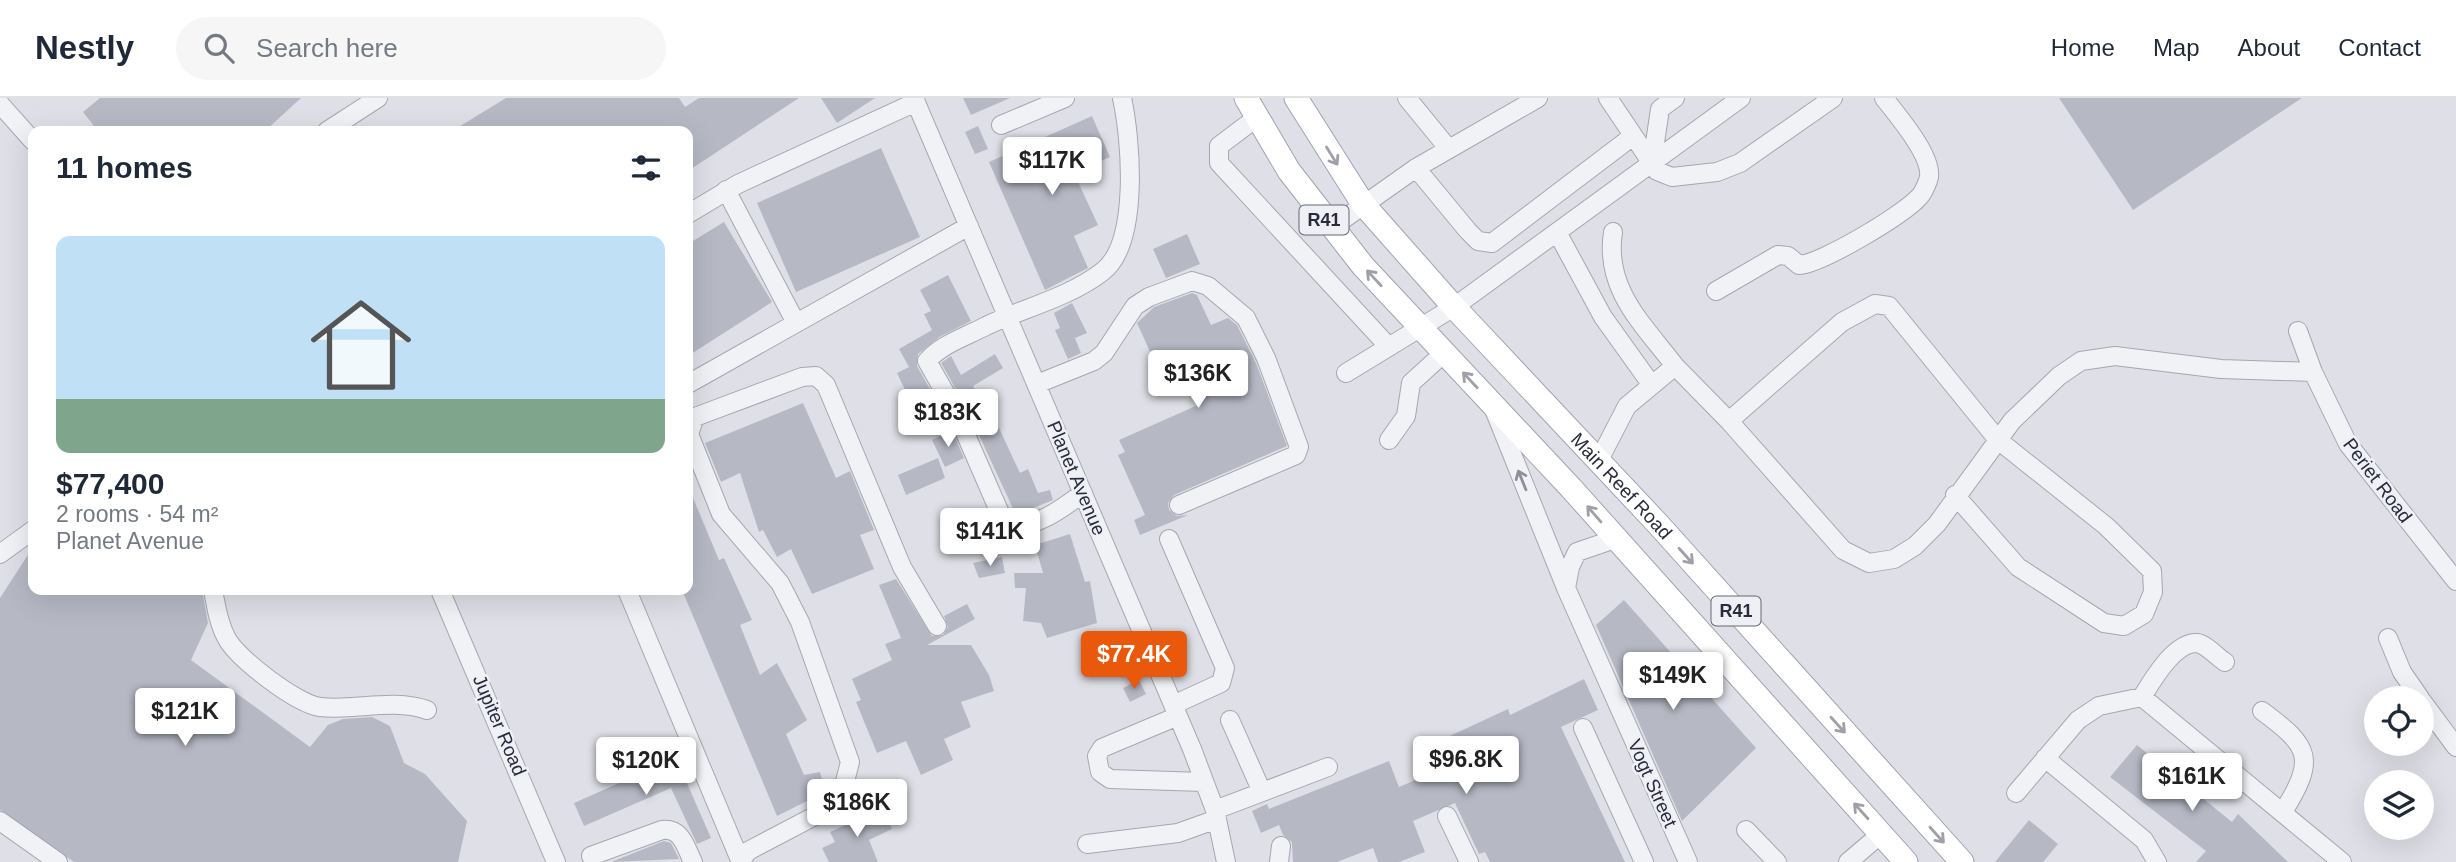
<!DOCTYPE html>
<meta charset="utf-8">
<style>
body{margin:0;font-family:Helvetica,sans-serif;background:#f6f6f7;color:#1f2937;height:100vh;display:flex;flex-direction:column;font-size:26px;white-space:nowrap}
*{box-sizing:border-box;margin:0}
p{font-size:23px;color:#747a83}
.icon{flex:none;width:38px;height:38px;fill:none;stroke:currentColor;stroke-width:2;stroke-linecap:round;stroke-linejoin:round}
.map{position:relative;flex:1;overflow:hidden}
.panel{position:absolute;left:28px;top:28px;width:665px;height:469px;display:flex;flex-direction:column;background:#fff;border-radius:14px;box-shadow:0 7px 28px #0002}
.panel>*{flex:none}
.fabs{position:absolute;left:2364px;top:588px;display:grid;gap:14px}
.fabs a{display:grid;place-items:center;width:70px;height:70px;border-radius:50%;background:#fff;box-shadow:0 7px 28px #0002;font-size:35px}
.price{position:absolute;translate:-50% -60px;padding:0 16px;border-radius:7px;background:#fff;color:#222;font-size:23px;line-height:46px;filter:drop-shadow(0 2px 4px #0008)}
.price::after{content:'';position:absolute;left:50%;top:42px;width:21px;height:16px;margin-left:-10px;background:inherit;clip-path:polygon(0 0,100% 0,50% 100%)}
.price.on{background:#ea580c;color:#fff}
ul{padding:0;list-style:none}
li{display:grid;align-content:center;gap:14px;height:371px;padding:0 28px}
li+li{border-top:2px solid #e0e1e3}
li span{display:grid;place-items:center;height:217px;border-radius:14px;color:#555}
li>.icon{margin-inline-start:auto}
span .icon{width:126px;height:126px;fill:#fffc;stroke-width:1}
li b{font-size:30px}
h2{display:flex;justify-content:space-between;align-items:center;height:84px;padding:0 28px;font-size:30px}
header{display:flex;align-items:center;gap:42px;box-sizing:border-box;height:98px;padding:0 35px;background:#fff;border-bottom:2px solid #e0e1e3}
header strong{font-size:33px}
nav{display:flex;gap:38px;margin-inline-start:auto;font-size:24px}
.search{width:490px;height:63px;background:#f6f6f7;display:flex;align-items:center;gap:18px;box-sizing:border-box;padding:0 24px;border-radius:38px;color:#747a83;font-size:26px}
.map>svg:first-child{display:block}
.building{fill:#b6b9c4}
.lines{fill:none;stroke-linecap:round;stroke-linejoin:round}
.minor-casing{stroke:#a5a6b1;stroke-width:20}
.major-casing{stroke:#9fa3b2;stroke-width:25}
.minor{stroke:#f1f2f6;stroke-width:18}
.major{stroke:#fff;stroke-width:23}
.oneway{stroke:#9fa0a8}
.oneway2{stroke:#8d8f9a}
.labels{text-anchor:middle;stroke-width:5;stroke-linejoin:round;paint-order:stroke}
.shield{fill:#eef0f5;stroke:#646774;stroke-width:2}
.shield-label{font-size:18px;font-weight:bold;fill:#292c3d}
.street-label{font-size:19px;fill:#292c3d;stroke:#eef0f5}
</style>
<header>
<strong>Nestly</strong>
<div class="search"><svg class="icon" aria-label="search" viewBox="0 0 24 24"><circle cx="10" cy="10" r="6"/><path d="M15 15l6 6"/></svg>Search here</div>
<nav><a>Home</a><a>Map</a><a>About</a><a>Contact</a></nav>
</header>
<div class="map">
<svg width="2456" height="764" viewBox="0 0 2456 764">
<rect width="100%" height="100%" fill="#dfe0e7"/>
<path class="building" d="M100 0H301L265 33H98L83 14Z
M506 0H679L685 9 699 0H799L688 73V33H452Z
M821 0H875L837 25Z
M963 0H1010L971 17Z
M2059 0H2302L2133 112Z
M1092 18 1110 59 1074 75 1098 127 1074 138 1088 170 1045 192 989 64Z
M978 28 988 51 975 56 965 34Z
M881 50 920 139 796 194 757 105Z
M724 124 772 204 688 258V146Z
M1187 136 1200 166 1166 180 1153 151Z
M948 177 971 223 941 238 918 256 917 268 935 300 918 307 912 292 906 294 897 275 909 269 899 251 932 232 924 216 931 213 920 192Z
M1192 195 1197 197 1211 227 1228 220 1237 227 1256 265 1287 348 1174 397 1168 405 1169 412 1177 418 1188 417 1140 437 1134 422 1145 417 1118 357 1125 354 1119 342 1198 307 1182 271 1162 280 1137 225 1154 209Z
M1072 205 1087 235 1075 240 1081 255 1068 261 1055 232 1060 230 1054 215Z
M995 256 1003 270 973 288 996 332 999 330 1020 375 1028 371 1038 395 1050 392 1053 402 1016 417 966 309 941 265 951 258 961 277Z
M803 305 836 380 850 373 874 432 860 437 874 471 812 496 791 451 777 459 763 432 759 434 740 375 721 384 705 345Z
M952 332 964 360 945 369 932 342Z
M938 360 945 380 906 397 898 377Z
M688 388 719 462 724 460 752 522 740 527 760 577 777 565 807 622 786 636 804 677 820 674 825 694 777 718 682 492H688Z
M1070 436 1085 484 1090 483 1097 525 1047 540 1041 525 1023 523 1026 490H1015L1014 475H1043L1035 447Z
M33 449V492H202L208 525 191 562 310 649 328 627 343 621 372 619 390 628 404 665 425 676 467 723 458 764H74L0 712V500Z
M1002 459 1005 475 979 480 973 465Z
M896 481 932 538 943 537 948 529 944 518 967 506 975 521 927 547H971L989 577 994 593 961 604 971 629 944 641 953 662 921 677 906 643 877 655 856 604 861 602 852 581 892 562 885 546 901 540 879 487Z
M1624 502 1756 650 1682 723 1596 527Z
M1584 581 1598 612 1561 629 1625 764H1490L1485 754 1479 756 1455 705 1413 723 1425 754 1399 764H1378L1373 750 1337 764H1293L1292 744 1283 737 1279 727 1261 735 1252 713 1267 706 1269 711 1389 663 1399 689 1439 672 1428 648 1508 611 1510 617Z
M1139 582 1146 596 1130 604 1123 590Z
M2137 647 2232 724 2238 716 2288 764H2196L2206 753 2110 679Z
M676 660 711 740 697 746 671 690 584 728 574 705Z
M883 710 892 731 869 742 878 764H829L822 750 835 744 830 734Z
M2029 722 2058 746 2043 764H1995Z
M664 743 671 745 679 761 611 764Z"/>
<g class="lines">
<g class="minor-casing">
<path id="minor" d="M914 0 1192 651 1215 712 1226 764
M1407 0 1448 50
M1608 0 1657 73 1672 79 1717 74 1740 65 1833 0
M0 6 33 43
M1256 20 1219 48V65L1389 249
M1001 27 1065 0
M327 33 378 0
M1652 65 1660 11 1675 0
M1416 70 1468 133 1478 143 1492 145 1633 38
M726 92 796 225
M688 116 738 86 916 4
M1331 130 1416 70 1538 0
M1557 134 1603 219 1651 286
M1613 134C1604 191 1643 226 1675 268
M1716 193 1778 157 1788 158 1799 167C1821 166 1905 116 1920 98 1923 95 1928 84 1929 79 1932 57 1897 17 1884 0
M2298 233 2313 274 2348 346 2456 483
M1346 275 1454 209 1741 0
M688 286 969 128
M1037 286 1094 263 1104 255 1135 208 1149 199 1192 183 1208 188 1246 220 1266 260 1299 349 1296 357 1179 407
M1495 314 1566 490 1688 764
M1729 323 1842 224 1875 206 1889 208 1998 342 2106 428 2152 473 2153 494 2144 516 2124 528 2104 525 2018 469 1955 397
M1389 342 1406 318 1411 285 1444 255
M1598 364 1627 308 1675 268 1729 323 1843 452 1869 465 1894 461 1915 448 1937 426 2012 323 2059 278 2081 263 2115 258 2221 271 2313 274
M1083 395C1059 413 1037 429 1006 429L956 314 927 263C942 246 965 239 986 228 1023 210 1068 200 1102 174 1140 146 1131 41 1122 0
M1169 441 1225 570 1221 585 1173 607
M0 456 33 432
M1566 490 1570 469 1577 454 1615 441
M213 492C216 507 218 524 226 539 236 560 297 606 320 609 356 613 392 600 427 612
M440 492 556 764
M627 492 740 762
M2388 540 2402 574 2420 600
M2142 599C2152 583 2174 544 2197 545 2206 546 2217 559 2225 564
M2422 603 2456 649
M2262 613C2311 649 2316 661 2283 714
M1178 618 1102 650 1097 658 1100 674 1110 681 1204 684
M1230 622 1262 694
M1583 630 1644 764
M2045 660 2144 742 2157 764
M2016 695 2078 622 2099 608 2142 599 2342 764
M1215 712 1328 669
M1447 718 1469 764
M0 723 58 764
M1746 732 1777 764
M1087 746 1178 735 1217 721
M591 758 662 732C682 730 685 748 693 764
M740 764 748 753 830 710 841 699 850 664 800 524 780 485 721 416 689 336 695 319 802 279 816 278 826 287 902 469 937 528
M1279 764 1281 748
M1848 764 1881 736"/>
</g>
<g class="major-casing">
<g id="major">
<path d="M1246 0 1289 73 1363 168 1571 390 1906 764"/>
<path id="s1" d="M1296 0 1363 106 1454 209 1657 425 1962 764"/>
</g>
</g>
<use href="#minor" class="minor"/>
<use href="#major" class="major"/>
</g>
<defs><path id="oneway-shaft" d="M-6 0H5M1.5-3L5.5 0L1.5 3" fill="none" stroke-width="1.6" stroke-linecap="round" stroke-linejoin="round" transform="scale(1.75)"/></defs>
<g class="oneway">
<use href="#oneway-shaft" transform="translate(1332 58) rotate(58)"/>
<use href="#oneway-shaft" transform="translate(1374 180) rotate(-133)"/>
<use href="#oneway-shaft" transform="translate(1470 282) rotate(-133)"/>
<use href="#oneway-shaft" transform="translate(1594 416) rotate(-131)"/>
<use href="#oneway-shaft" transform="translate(1686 458) rotate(48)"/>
<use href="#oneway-shaft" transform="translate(1838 627) rotate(48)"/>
<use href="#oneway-shaft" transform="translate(1861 713) rotate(-132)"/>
<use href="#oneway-shaft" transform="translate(1937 737) rotate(48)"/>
</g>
<use class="oneway2" href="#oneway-shaft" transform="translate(1522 382) rotate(-112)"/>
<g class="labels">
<g class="shield">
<rect x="1299.5" y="107.5" width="49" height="29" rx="5"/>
<rect x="1711.5" y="498.5" width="49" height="29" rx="5"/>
</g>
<g class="shield-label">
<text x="1324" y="128">R41</text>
<text x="1736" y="519">R41</text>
</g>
<g class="street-label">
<text transform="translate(1077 380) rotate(67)" y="7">Planet Avenue</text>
<text transform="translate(2378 382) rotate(53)" y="7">Periet Road</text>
<text dy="7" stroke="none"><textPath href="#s1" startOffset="508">Main Reef Road</textPath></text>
<text transform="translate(500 627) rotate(67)" y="7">Jupiter Road</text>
<text transform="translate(1653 685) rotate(66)" y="7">Vogt Street</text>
</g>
</g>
</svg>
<div class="fabs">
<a><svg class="icon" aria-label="locate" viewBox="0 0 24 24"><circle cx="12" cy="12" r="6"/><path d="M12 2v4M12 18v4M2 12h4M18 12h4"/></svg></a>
<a><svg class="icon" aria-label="layers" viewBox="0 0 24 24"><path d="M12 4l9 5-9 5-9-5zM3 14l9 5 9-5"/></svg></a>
</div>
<b class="price" style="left:1052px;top:99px">$117K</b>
<b class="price" style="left:1198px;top:312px">$136K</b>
<b class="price" style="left:948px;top:351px">$183K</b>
<b class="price" style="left:990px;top:470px">$141K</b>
<b class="price on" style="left:1134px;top:593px">$77.4K</b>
<b class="price" style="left:1673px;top:614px">$149K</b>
<b class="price" style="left:185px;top:650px">$121K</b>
<b class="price" style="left:1466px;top:698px">$96.8K</b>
<b class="price" style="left:646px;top:699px">$120K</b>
<b class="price" style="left:2192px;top:715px">$161K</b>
<b class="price" style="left:857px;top:741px">$186K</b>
<section class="panel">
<h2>11 homes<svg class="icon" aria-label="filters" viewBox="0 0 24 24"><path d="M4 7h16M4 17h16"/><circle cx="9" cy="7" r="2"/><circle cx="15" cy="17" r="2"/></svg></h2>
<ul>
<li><span style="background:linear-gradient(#bfe0f5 75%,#7fa58c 0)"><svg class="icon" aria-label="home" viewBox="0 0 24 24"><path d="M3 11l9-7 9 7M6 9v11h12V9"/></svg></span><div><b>$77,400</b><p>2 rooms · 54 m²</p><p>Planet Avenue</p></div></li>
</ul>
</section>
</div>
